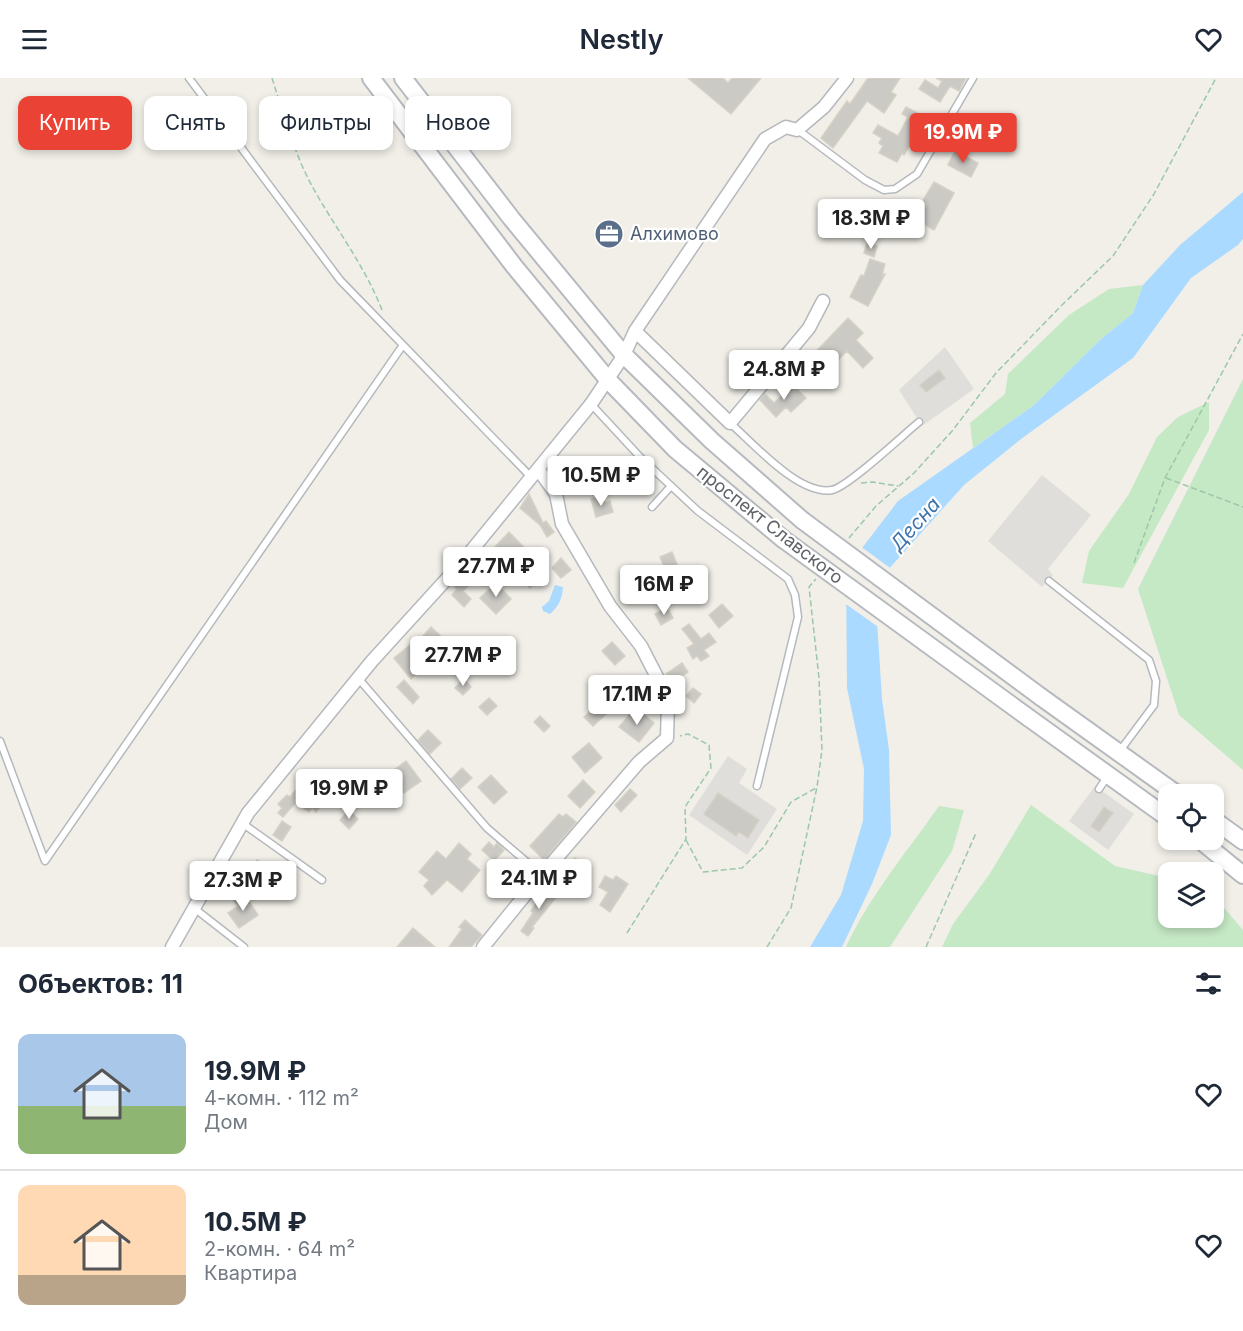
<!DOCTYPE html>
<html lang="ru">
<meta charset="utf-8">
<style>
body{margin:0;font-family:Inter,sans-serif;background:#f2f2f3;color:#1f2937;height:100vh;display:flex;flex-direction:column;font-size:22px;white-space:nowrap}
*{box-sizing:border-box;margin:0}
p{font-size:20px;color:#747a83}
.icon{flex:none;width:33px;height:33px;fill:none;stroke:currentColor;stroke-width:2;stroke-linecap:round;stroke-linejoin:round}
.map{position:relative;height:869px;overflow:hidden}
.details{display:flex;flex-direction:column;background:#fff;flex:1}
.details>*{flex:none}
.hud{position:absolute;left:18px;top:18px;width:600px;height:54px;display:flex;gap:12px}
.controls{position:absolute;left:1158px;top:706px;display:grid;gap:12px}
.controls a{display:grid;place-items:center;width:66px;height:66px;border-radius:12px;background:#fff;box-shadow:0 3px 9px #0003;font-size:30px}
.price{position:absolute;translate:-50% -51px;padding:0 14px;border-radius:6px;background:#fff;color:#222;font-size:20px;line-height:39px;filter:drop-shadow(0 2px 3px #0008)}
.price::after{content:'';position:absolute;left:50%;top:36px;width:18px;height:14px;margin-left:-9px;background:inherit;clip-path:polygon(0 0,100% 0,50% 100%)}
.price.selected{background:#ea4335;color:#fff}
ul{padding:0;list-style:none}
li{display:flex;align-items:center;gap:18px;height:150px;padding:0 18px}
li+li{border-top:2px solid #e0e1e3}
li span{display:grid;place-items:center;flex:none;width:168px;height:120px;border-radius:12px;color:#555}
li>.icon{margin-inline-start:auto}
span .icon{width:72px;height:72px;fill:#fffc;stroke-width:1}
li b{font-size:26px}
h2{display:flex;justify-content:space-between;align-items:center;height:72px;padding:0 18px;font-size:26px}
.tag{padding:0 21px;border-radius:12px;background:#fff;box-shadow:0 3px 9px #0003;font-size:21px;line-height:54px}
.tag.selected{background:#ea4335;color:#fff}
header{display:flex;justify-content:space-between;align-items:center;height:78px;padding:0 18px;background:#fff;font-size:27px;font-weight:600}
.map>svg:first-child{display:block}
.industrial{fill:#e0deda}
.green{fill:#c5e8c5}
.water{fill:#aadaff}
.pier{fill:#f1efe8}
.building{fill:#cccac5;stroke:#d6d1c6;stroke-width:1.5}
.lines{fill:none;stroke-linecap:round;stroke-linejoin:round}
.lane-casing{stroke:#b5b8bc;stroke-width:9}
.street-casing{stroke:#b5b8bc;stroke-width:15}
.secondary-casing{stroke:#b6babf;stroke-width:20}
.path{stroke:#9cc7a9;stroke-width:1.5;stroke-dasharray:6 3;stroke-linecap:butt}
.lane{stroke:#fff;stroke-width:6}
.street{stroke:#fff;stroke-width:12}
.secondary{stroke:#fff;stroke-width:16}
.secondary-bridge-casing{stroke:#b6babf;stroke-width:20;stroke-linecap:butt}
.secondary-bridge{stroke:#fff;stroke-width:16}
.labels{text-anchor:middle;stroke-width:4.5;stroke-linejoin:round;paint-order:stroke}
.service-label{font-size:18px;fill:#4e5e75;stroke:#fff;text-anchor:start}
.street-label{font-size:18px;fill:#5f6368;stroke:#fff}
.water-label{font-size:20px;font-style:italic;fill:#4174aa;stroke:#fff}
</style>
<header><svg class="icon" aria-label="menu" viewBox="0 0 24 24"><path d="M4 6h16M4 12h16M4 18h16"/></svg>Nestly<svg class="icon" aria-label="heart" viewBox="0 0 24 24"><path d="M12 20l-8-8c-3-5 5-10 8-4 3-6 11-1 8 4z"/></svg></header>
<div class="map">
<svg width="1243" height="869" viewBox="0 0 1243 869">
<rect width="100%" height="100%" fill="#f1efe8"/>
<path class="industrial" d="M945 269 974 311 922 348 899 312Z
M1042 397 1091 437 1048 491 1053 498 1042 509 988 463Z
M728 678 747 691 739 705 777 731 747 777 689 737Z
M1095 708 1134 736 1108 772 1069 743Z"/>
<path class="green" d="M1143 207 1133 235 1100 262 1033 328 973 370 970 345 1005 316 1008 296 1069 237 1109 211Z
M1243 301V692L1179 637 1138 511Z
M1209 324V352L1123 510 1082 505 1089 473 1129 416 1157 359 1178 339Z
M1031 727 1115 788 1168 800V840H1214V818L1243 852V869H942L953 846 989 797Z
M939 728 964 732 952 773 890 869H846C870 817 907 774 939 728Z"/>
<path class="water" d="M1243 114V161L1238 167 1191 200 1133 280 1021 361 964 407 887 493 877 543 882 621 889 672 891 757 872 806 842 869H810L841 817 863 743 864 691 847 610 846 491 898 423 1033 328 1100 262 1133 235 1143 207 1180 167Z
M555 507 563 509C562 521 559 528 550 536L543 533 542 529 549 523Z"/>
<path class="pier" d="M860 468 893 492 890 495 880 543 881 551 843 524V490Z"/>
<path class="building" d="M688 0H723L728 5 732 0H761L731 36Z
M868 0H900L891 14 896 17 884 35 867 23 833 70 821 60 847 23 850 26Z
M936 0H966L959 13 950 8 940 24 919 11 925 2 938 10 942 3Z
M906 29 934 44 928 54 924 52 919 62 914 60 904 77 902 75 897 84 879 75 883 68 879 65 882 60 873 55 878 47 898 58 908 39 902 36Z
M955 73 978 85 971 99 948 87Z
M934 104 954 115 934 152 917 142 926 126 922 124Z
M867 165 877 168 874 179 864 175Z
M870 181 885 186 882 197 885 196 868 228 850 219 861 197 864 198Z
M848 240 863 255 856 262 873 280 863 290 847 273 825 295 810 280Z
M939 292 945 300 926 314 920 307Z
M793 307 806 320 791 334 786 329 776 339 760 322 765 316 774 325Z
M529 416 543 445 546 443 554 454 547 459 540 447 520 430Z
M602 418 605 425 610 423 613 434 596 439 591 421Z
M509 454 547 493 530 510 522 501 518 504 501 486 505 481 494 470Z
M672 474 678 489 666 494 660 479Z
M561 480 571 492 561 500 552 490Z
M460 499 469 507 463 513 471 521 464 529 452 517 457 511 453 507Z
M496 505 511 521 496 536 480 520Z
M722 526 733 538 719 550 709 537Z
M667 529 673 540 661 547 655 536Z
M689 546 701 561 709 555 716 564 704 572 709 578 701 583 697 578 693 581 687 570 694 566 682 551Z
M431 549 445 562 437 570 423 558Z
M499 559 512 572 494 590 481 577Z
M612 564 625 578 615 587 602 573Z
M410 567 427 587 411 601 394 580Z
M452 580 460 588 453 596 445 588Z
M682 585 688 594 672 605 666 596Z
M464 601 471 609 463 617 455 610Z
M404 602 419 619 413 626 397 609Z
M693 610 701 616 694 625 686 618Z
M489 620 497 628 487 637 479 629Z
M598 627 606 636 593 648 584 639Z
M631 635 638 640 642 635 654 645 639 664 619 649Z
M540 638 550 648 544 654 534 644Z
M428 652 441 665 430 676 418 662Z
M589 665 602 680 585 695 572 679Z
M406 683 421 703 404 715 389 696Z
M462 690 472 700 460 711 451 701Z
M491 697 507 714 494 726 478 709Z
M583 702 595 714 580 730 568 718Z
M299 708 305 713 308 709 314 714 317 709 325 715 322 718 326 721 316 734 312 730 309 734 296 724 283 739 278 735 282 730 278 726 287 717 290 719Z
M630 711 637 717 621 734 615 727Z
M718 715 759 742 748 760 739 754 736 758 704 736Z
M1104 729 1113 735 1099 754 1091 748Z
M349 732 358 741 349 751 340 742Z
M559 736 563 739 566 736 576 744 544 782 530 768Z
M282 743 291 749 282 763 273 757Z
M489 764 494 769 497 765 504 772 494 783 482 772Z
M459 765 471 776 467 781 480 792 462 814 447 802 432 817 424 808 429 802 419 794 437 773 446 781Z
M575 780 590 790 576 810 561 800Z
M257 782 272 791 263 811 247 799Z
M605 798 613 802 616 798 628 806 610 834 600 827 608 814 599 809Z
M546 811 558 817 532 849 534 850 528 858 521 853 533 835 531 833Z
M244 816 258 837 239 850 228 835 238 828 234 823Z
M465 842 482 857 471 869H449L462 851 459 849Z
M413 850 435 869H397Z"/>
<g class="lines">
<g class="lane-casing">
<path id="lane" d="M189 0 340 202 531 399
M798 52 865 102 884 112 895 111 917 96 973 0
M591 326 641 380 698 433 788 501 795 517 798 539 757 708
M730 345C753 365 799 418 832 412 848 409 903 357 919 344
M618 402 641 380
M652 429 671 408
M1049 503 1149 582 1156 603 1154 627 1119 674
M358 600 487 750 542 797
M0 663 45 783 403 267
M1099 711 1107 699
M242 745 322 802
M194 830 244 869"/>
</g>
<g class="street-casing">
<path id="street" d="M635 253 730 345 809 250 823 223
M172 869 248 735 372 583 463 483 591 326 624 277 635 253 765 61 786 49 797 52 824 29 847 0
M483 869 534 806 639 684 667 660 668 625 659 603 641 568 610 528 562 446 556 416 538 391"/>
</g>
<g class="secondary-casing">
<path id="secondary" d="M371 0 514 188 609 303 675 371 783 461
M403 0 511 140 624 277 712 363 802 442
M1041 619 1178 717
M1029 640 1168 740
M1214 742 1243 763
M1200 762 1243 797"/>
</g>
<path class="path" d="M272 0C283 35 294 75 312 108 335 150 364 186 382 232
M1166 400 1243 429
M861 405 872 404 898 408
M849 460 876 428 914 395 953 352 996 295 1062 227 1113 178 1154 116 1216 0
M1134 485 1165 400 1243 256
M686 762 703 794 742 790 764 769 791 724 816 710
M627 855 686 761 685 729 711 690 709 667 688 656 680 658
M767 869 791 830 817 709 822 672 819 600 809 509 816 501
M926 869 976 755"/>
<use href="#lane" class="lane"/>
<use href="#street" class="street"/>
<use href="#secondary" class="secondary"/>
<g class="secondary-bridge-casing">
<path id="secondary-bridge" d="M802 442 1041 619
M783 461 1029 640"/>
</g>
<use href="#secondary-bridge" class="secondary-bridge"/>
</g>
<defs>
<g id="office-disc" transform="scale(1.5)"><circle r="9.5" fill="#5c6f8a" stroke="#fff"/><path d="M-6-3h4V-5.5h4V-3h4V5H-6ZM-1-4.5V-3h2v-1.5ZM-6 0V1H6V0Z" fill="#fff"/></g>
</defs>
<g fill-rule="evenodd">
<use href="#office-disc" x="609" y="156"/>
</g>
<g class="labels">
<g class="service-label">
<text x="630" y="162">Алхимово</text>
</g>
<g class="street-label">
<text transform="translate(770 447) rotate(38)" y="6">проспект Славского</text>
</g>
<g class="water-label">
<text transform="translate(915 446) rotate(-48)" y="7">Десна</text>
</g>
</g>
</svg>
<div class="controls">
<a><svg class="icon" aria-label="locate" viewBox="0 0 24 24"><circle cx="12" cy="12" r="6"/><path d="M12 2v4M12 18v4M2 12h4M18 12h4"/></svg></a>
<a><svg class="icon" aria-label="layers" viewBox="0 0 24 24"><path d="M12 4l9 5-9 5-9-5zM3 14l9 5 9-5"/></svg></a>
</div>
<b class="price selected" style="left:963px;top:86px">19.9M ₽</b>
<b class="price" style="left:871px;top:172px">18.3M ₽</b>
<b class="price" style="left:784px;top:323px">24.8M ₽</b>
<b class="price" style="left:601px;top:429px">10.5M ₽</b>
<b class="price" style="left:496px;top:520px">27.7M ₽</b>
<b class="price" style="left:664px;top:538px">16M ₽</b>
<b class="price" style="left:463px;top:609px">27.7M ₽</b>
<b class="price" style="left:637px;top:648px">17.1M ₽</b>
<b class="price" style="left:349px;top:742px">19.9M ₽</b>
<b class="price" style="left:539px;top:832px">24.1M ₽</b>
<b class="price" style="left:243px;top:834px">27.3M ₽</b>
<div class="hud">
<a class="tag selected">Купить</a>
<a class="tag">Снять</a>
<a class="tag">Фильтры</a>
<a class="tag">Новое</a>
</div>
</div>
<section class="details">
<h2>Объектов: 11<svg class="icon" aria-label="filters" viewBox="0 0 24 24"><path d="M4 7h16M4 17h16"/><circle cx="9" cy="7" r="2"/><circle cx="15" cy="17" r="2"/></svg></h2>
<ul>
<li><span style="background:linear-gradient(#a9c7e8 60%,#8fb573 0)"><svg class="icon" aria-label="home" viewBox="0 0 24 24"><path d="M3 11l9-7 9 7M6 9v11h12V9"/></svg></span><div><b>19.9M ₽</b><p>4-комн. · 112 m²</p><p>Дом</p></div><svg class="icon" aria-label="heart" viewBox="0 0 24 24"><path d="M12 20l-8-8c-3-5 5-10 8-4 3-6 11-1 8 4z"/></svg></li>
<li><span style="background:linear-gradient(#ffd9b3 75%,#b9a48a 0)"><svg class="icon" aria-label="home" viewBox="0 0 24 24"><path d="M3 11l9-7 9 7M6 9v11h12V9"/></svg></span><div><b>10.5M ₽</b><p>2-комн. · 64 m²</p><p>Квартира</p></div><svg class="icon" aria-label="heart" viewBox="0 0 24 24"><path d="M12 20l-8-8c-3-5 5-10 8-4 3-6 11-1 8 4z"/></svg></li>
</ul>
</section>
